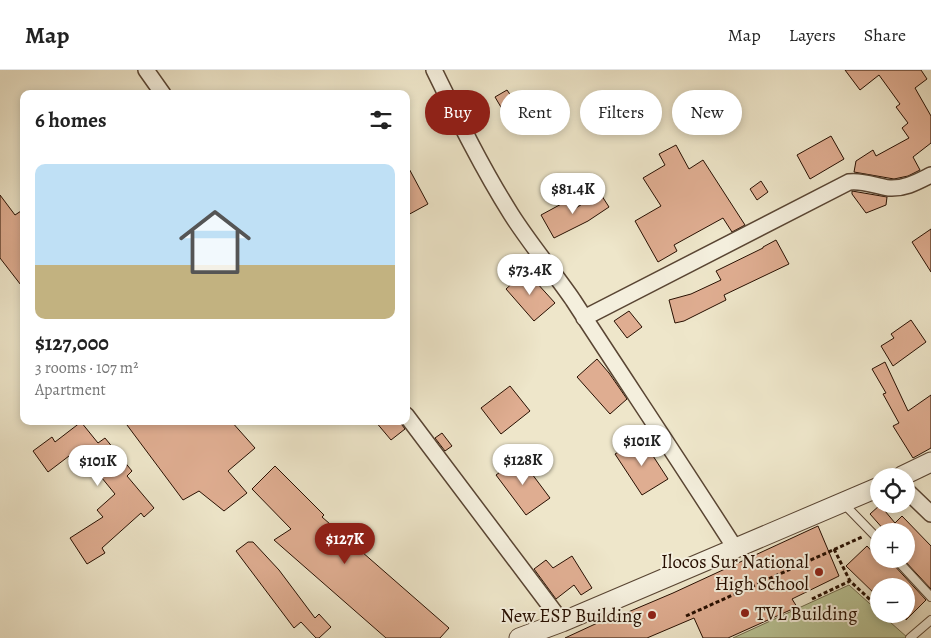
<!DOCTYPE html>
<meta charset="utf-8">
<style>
body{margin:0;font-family:Alegreya,serif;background:#f6f6f6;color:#222;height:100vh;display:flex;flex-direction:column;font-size:19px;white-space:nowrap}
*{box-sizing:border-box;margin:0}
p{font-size:16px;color:#767676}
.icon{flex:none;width:28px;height:28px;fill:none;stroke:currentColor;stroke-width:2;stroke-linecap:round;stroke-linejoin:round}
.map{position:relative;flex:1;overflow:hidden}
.drawer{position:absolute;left:20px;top:20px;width:390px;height:335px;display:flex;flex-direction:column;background:#fff;border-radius:10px;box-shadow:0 2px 8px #0003}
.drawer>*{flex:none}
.banner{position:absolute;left:425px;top:20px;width:430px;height:45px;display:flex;gap:10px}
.controls{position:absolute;left:870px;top:398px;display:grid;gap:10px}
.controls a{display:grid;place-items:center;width:45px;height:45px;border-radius:50%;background:#fff;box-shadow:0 2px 8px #0003;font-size:25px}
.price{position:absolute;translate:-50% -42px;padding:0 11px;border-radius:18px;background:#fff;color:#222;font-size:16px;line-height:32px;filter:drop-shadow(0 1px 2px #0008)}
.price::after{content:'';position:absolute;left:50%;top:30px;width:15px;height:11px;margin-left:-8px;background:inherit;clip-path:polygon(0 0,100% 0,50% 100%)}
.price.on{background:#8f2418;color:#fff}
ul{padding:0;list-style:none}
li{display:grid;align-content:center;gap:10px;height:265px;padding:0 15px}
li+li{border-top:1px solid #e0e0e0}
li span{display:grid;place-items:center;height:155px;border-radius:10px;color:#555}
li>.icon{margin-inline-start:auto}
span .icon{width:90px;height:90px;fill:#fffc;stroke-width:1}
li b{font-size:21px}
h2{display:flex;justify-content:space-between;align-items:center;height:60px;padding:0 15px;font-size:21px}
.tag{padding:0 18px;border-radius:22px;background:#fff;box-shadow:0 2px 8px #0003;font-size:18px;line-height:45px}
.tag.on{background:#8f2418;color:#fff}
header{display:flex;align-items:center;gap:30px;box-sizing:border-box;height:70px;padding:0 25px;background:#fff;border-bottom:1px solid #e0e0e0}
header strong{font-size:24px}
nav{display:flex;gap:28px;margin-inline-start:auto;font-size:18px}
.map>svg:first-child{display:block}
.green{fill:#b9c496;stroke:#706a4c}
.building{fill:#dfad91;stroke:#270f01}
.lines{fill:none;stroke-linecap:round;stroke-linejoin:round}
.service-casing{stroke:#594533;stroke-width:10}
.minor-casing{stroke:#594533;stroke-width:18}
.tertiary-casing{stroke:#594533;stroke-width:21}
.path{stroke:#270f01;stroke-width:3;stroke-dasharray:4 2.5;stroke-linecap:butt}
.service{stroke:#f4efdd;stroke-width:8}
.minor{stroke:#f4efdd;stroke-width:15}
.tertiary{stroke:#f4efdd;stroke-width:19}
.poi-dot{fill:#8f2418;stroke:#f4efdd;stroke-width:2}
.labels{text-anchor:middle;stroke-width:4;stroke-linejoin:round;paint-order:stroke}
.poi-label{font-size:19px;fill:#270f01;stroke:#f4efdd;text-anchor:end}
</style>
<header>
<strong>Map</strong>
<nav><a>Map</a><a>Layers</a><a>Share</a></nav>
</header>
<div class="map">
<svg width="931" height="568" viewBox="0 0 931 568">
<rect width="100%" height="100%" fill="#eee6ca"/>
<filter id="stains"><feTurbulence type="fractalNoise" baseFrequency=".004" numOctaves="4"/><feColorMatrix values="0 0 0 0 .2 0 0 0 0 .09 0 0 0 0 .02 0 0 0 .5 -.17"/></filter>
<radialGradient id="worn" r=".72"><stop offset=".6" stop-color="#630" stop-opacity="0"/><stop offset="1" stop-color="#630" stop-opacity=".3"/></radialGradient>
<path class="green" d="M849 515 879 542V544H881L908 568H733Z"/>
<path class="building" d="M845 0H921L927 9 915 18 931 46V73L913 87 920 100 908 106 894 109 854 102 856 91 873 80 876 86 909 68 902 58 908 53 896 37 900 34 879 5 860 20Z
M507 20 518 36 505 44 495 27Z
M831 66 844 89 810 109 797 85Z
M676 75 689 99 703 90 745 155 732 162 723 148 674 175 677 181 658 192 635 151 661 136 643 108 665 95 659 84Z
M406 93 428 134 406 146Z
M761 111 768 122 757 130 750 119Z
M852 121 887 127 886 135 866 143 852 124Z
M600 123 609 137 588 151 554 168 541 145 565 132 571 141Z
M0 125 15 145 24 139V219L0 188Z
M931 159V202L912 172Z
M776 170 789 194 724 225 726 230 684 251 675 253 669 230 691 224 721 210 716 201 763 178V177Z
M526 201 555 233 534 251 506 219Z
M629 241 642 257 627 268 614 251Z
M911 250 926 272 893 296 881 276 894 268 891 264Z
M597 289 609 303 627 329 610 344 577 307Z
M885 292 908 341 931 325V378L913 388 893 356 899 353 883 324 886 323 872 299Z
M510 316 530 341 501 364 481 338Z
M124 351H231L255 378 228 401 247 423 224 441 199 421 183 430Z
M375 351H399L405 359 391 370Z
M81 352 98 373 105 368 132 401 127 406 154 438 144 447 141 443 102 478 105 483 87 494 70 468 103 447 97 440 115 424 84 386 74 393 69 386 48 402 33 381 52 367 55 372Z
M442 363 452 376 445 381 435 368Z
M642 369 668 409 642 425 615 384Z
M520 388 550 428 526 445 496 405Z
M275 396 324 445 322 447 449 558 440 568H386L274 470 291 459 252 419Z
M880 435 895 453 902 446 931 476V519L903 489H906V461H885L870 444Z
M818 456 839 506 792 529 797 537 728 568H703L694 548 647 568H565L606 549 607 551 673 523Z
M248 472H253L279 500 315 548 319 544 331 557 319 568H316L301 552 294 558 236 481Z
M867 476 879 489H891L892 493 926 530 906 550V516H879V528L846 496Z
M572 486 592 518 581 525 574 515 556 529 534 499 546 490 553 498Z"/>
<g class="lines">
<g class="service-casing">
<path id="service" d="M844 434 879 470
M896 489 931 527
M910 568 931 550"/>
</g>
<g class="minor-casing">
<path id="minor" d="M146 0 163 24
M434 0C458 49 482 98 511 144 530 174 553 201 573 230 627 313 682 395 735 478
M584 248 849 112C863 110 875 116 889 118 905 119 917 112 931 105
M406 345 562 552
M906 420 931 444"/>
</g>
<g class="tertiary-casing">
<path id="tertiary" d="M902 406 931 392
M519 568 562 552 879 417"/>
</g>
<path class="path" d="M834 479 850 511
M812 529 850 511 879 538
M885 544 891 550
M686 546 862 467"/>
<use href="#service" class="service"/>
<use href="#minor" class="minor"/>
<use href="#tertiary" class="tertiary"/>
</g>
<g class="poi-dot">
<circle cx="819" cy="502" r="5"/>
<circle cx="745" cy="543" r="5"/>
<circle cx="652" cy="545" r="5"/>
</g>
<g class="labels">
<g class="poi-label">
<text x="809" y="498">Ilocos Sur National<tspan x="809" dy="22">High School</tspan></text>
<text x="755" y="550" text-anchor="start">TVL Building</text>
<text x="642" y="552">New ESP Building</text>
</g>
</g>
<rect width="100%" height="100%" filter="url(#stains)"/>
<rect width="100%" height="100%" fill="url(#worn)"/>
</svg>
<div class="controls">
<a><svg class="icon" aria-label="locate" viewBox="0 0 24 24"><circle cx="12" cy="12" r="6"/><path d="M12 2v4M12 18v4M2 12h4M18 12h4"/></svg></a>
<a>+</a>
<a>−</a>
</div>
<b class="price" style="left:573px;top:145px">$81.4K</b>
<b class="price" style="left:530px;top:226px">$73.4K</b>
<b class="price" style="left:642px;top:397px">$101K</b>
<b class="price" style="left:523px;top:416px">$128K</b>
<b class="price" style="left:98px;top:417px">$101K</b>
<b class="price on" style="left:345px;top:495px">$127K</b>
<div class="banner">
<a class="tag on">Buy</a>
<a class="tag">Rent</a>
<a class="tag">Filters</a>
<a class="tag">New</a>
</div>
<section class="drawer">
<h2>6 homes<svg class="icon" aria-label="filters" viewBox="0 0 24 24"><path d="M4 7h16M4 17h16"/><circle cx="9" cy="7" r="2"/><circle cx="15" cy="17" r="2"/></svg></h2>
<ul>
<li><span style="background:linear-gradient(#bfe0f5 65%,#c2b280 0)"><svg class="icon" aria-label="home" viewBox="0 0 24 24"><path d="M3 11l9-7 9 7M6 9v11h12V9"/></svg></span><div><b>$127,000</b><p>3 rooms · 107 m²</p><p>Apartment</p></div></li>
</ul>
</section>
</div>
